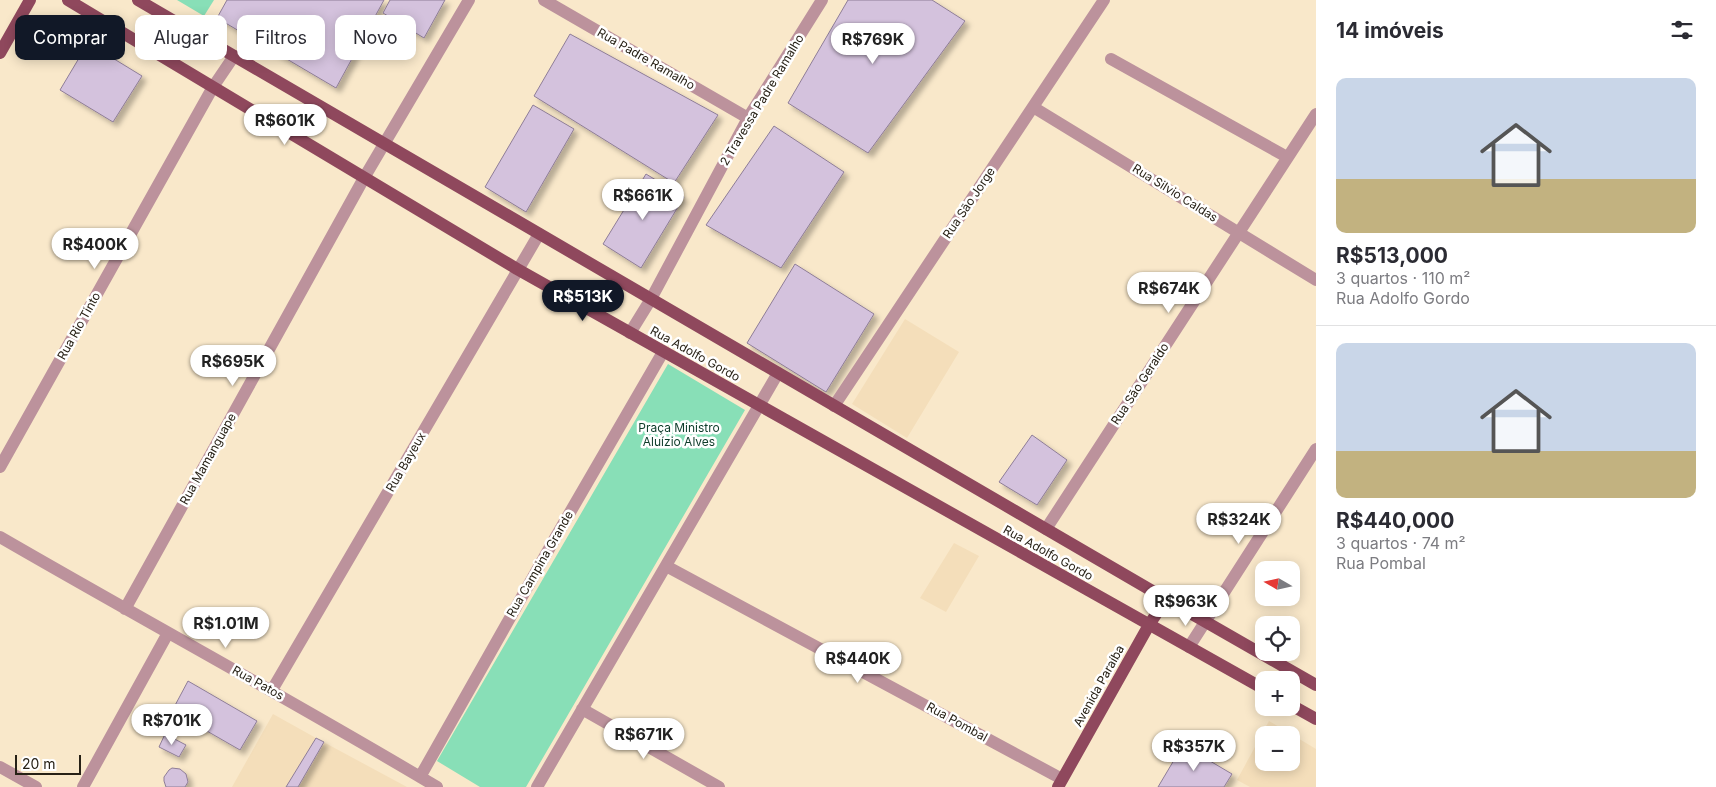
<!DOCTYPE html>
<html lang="pt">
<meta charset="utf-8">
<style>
body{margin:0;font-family:Inter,sans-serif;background:#f7f7f7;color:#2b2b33;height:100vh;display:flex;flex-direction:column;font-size:19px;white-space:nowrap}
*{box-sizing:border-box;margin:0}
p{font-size:16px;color:#7c7c81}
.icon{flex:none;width:28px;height:28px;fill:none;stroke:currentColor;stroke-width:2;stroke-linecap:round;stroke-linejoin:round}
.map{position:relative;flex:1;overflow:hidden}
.side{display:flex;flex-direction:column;background:#fff;width:400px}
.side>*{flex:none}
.top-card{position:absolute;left:15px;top:15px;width:475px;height:45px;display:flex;gap:10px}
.needle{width:32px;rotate:279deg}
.controls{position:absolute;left:1255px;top:561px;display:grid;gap:10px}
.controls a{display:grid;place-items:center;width:45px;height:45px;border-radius:10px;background:#fff;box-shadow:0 2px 12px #0003;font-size:25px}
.scale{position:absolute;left:15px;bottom:12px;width:66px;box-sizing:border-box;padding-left:5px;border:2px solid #272116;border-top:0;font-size:14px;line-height:18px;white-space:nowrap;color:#272116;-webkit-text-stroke:4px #fff;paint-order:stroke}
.price{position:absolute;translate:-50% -42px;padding:0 11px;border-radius:18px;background:#fff;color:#222;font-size:16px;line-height:32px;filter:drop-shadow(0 1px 2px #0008)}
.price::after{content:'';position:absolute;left:50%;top:30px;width:15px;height:11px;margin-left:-8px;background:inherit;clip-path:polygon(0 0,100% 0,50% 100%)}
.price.on{background:#111827;color:#fff}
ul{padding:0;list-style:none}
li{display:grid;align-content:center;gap:10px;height:265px;padding:0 20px}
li+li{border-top:1px solid #e1e1e2}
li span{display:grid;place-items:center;height:155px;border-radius:10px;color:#555}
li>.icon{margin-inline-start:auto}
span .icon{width:90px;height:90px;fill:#fffc;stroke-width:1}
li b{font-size:21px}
h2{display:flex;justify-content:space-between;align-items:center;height:60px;padding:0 20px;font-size:21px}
.pill{padding:0 18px;border-radius:10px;background:#fff;box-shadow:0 2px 12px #0003;font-size:18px;line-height:45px}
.pill.on{background:#111827;color:#fff}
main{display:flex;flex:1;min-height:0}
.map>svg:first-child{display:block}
.built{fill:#f4deba;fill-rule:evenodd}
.green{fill:#88dfb7}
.building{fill:#d4c2dd;stroke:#8e7d97;filter:url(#shadow)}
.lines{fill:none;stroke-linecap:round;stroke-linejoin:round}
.minor{stroke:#bc929c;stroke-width:12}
.major{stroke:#8f485d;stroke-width:12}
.labels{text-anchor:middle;stroke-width:5;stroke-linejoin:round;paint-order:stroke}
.street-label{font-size:12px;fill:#272116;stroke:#fff}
.park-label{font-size:12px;fill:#0d3b29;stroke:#fff}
</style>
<main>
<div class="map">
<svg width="1316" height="787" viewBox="0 0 1316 787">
<defs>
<filter id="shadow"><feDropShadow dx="4.5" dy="4.5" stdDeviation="2.5" flood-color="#0004"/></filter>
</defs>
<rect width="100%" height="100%" fill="#f9e8ca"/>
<path class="built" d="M905 319 959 352 907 438 852 404Z
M954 543 979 556 946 612 920 598Z
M273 714 316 738 407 787H232Z
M1269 721 1316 749V787H1250L1237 780ZM1264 735H1291V762H1264Z"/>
<path class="green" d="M177 0H214L204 16Z
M668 364 745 410 526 787H480L437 761Z"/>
<path class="building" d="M227 0H384L336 88 217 18Z
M390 0H445L424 38 383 13Z
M848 0H932L965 21 868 153 788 103Z
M570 34 718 115 674 183 534 96Z
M88 43 142 76 113 122 60 90Z
M533 105 574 129 526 212 485 187Z
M774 126 844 172 781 268 706 225Z
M646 174 684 197 641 268 603 244Z
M795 264 874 314 826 392 747 343Z
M1032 435 1067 460 1037 505 999 482Z
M188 681 257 721 240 750 172 711Z
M165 734 186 745 179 757 159 747Z
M316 738 324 742 298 787H286Z
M1183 745 1232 774 1224 787H1158Z
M172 768 180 769 186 774 188 782 185 787H166L164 781V777L169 770Z"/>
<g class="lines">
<path class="minor" d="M544 0 748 118
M1111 59 1287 157
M1033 107 1316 280
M630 333 651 299 748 118 822 0
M834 406 1104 0
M0 467 213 87 234 56
M1046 529 1316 114
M0 537C145 621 293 701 437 787
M666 566 1062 779
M125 609 364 178 469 0
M1189 647 1316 449
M272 690 539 234
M582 709 719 787
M0 767 36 787
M420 777 554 540 663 352
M83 787 168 633
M537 787 778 373"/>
<path class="major" d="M68 0 517 269 1264 689
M138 0 1185 610 1316 685
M0 53 30 0
M1291 705 1316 719
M1058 787 1149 625 1166 599"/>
</g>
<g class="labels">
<g class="street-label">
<text transform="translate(646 59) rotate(30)" y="4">Rua Padre Ramalho</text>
<text transform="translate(762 100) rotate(-59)" y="4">2 Travessa Padre Ramalho</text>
<text transform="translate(1175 193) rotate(32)" y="4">Rua Silvio Caldas</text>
<text transform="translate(969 203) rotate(-56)" y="4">Rua São Jorge</text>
<text transform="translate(79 326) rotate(-61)" y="4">Rua Rio Tinto</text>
<text transform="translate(695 354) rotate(29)" y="4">Rua Adolfo Gordo</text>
<text transform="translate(1140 384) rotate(-57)" y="4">Rua São Geraldo</text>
<text transform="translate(208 459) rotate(-61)" y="4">Rua Mamanguape</text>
<text transform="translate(406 462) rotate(-60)" y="4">Rua Bayeux</text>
<text transform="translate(1048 553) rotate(29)" y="4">Rua Adolfo Gordo</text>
<text transform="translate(540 564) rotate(-60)" y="4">Rua Campina Grande</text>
<text transform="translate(258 683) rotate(29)" y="4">Rua Patos</text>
<text transform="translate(1099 686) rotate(-61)" y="4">Avenida Paraíba</text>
<text transform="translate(957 722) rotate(29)" y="4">Rua Pombal</text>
</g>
<g class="park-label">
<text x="679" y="432">Praça Ministro<tspan x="679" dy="14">Aluízio Alves</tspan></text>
</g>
</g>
</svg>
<div class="controls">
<a><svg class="needle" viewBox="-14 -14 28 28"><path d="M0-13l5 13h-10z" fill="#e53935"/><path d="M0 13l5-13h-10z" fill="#7c7c81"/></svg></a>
<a><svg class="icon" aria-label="locate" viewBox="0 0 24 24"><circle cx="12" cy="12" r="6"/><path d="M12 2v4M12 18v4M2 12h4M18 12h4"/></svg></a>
<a>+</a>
<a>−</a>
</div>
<div class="scale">20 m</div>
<b class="price" style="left:873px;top:65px">R$769K</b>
<b class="price" style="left:285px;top:146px">R$601K</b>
<b class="price" style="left:643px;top:221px">R$661K</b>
<b class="price" style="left:95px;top:270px">R$400K</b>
<b class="price" style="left:1169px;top:314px">R$674K</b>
<b class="price on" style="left:583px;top:322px">R$513K</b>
<b class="price" style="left:233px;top:387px">R$695K</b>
<b class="price" style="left:1239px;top:545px">R$324K</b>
<b class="price" style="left:1186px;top:627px">R$963K</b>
<b class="price" style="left:226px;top:649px">R$1.01M</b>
<b class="price" style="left:858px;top:684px">R$440K</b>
<b class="price" style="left:172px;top:746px">R$701K</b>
<b class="price" style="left:644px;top:760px">R$671K</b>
<b class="price" style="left:1194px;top:772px">R$357K</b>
<div class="top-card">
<a class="pill on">Comprar</a>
<a class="pill">Alugar</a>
<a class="pill">Filtros</a>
<a class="pill">Novo</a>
</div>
</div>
<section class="side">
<h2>14 imóveis<svg class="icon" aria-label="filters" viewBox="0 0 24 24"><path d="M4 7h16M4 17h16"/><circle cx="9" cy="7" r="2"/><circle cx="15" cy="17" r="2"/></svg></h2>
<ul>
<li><span style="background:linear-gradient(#c9d6e8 65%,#c2b280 0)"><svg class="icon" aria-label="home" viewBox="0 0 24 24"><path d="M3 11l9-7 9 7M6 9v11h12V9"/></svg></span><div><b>R$513,000</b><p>3 quartos · 110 m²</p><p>Rua Adolfo Gordo</p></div></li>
<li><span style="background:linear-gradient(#c9d6e8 70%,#c2b280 0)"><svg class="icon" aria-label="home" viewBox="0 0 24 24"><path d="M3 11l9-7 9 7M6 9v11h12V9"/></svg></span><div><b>R$440,000</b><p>3 quartos · 74 m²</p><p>Rua Pombal</p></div></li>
</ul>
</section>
</main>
